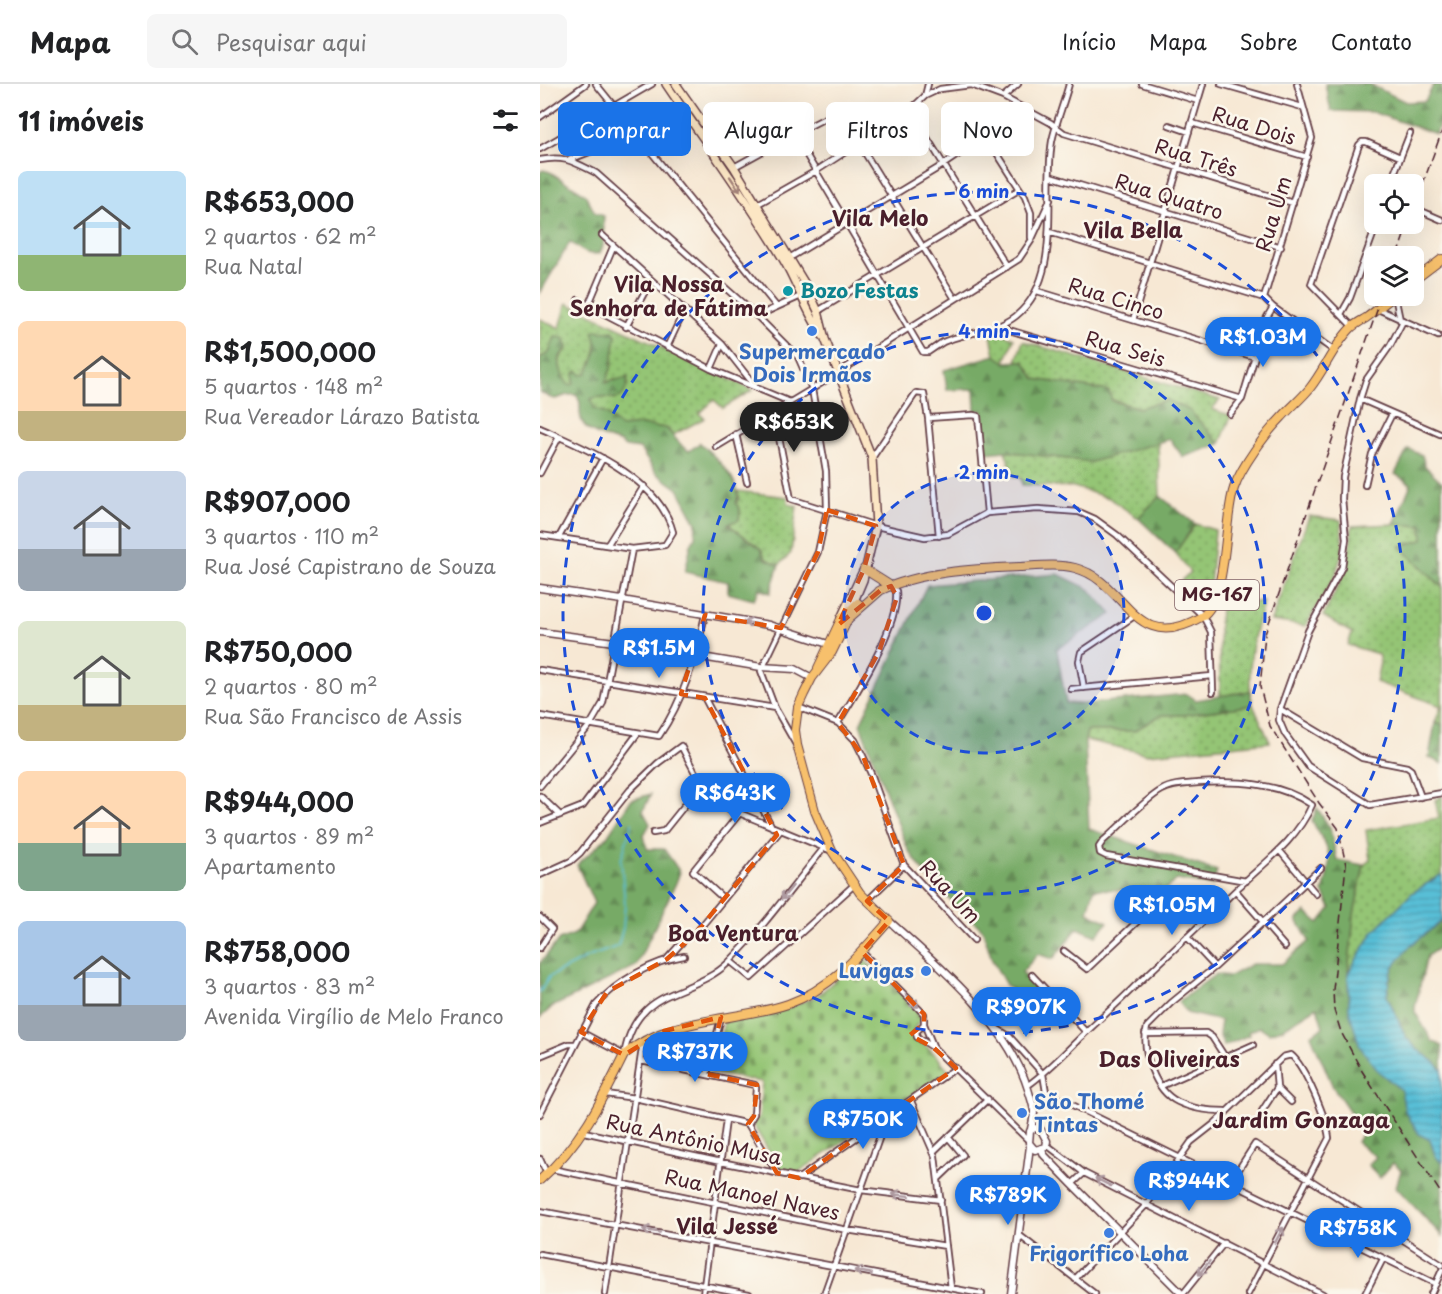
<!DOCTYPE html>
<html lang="pt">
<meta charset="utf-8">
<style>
body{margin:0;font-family:"Playpen Sans",sans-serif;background:#f6f6f6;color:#202124;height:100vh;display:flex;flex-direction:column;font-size:22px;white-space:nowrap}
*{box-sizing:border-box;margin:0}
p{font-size:20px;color:#757577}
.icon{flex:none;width:33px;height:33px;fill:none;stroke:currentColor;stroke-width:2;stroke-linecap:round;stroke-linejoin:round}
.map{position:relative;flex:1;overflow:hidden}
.side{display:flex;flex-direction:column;background:#fff;width:540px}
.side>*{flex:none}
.top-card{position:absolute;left:18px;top:18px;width:570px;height:54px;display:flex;gap:12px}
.controls{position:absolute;left:824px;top:90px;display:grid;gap:12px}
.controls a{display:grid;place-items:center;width:60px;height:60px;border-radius:9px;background:#fff;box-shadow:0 6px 24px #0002;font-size:30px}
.price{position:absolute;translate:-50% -51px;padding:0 14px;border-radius:21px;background:#1a73e8;color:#fff;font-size:20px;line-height:39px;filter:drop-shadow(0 2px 3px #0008)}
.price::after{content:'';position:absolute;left:50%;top:36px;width:18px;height:14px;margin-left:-9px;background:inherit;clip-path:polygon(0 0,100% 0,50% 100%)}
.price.on{background:#222;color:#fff}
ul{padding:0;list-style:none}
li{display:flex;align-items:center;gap:18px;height:150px;padding:0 18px}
li span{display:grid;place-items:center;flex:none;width:168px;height:120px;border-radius:9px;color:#555}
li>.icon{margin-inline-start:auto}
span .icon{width:72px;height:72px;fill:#fffc;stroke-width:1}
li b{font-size:26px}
h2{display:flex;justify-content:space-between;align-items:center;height:72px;padding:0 18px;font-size:26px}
.tag{padding:0 21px;border-radius:9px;background:#fff;box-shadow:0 6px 24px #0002;font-size:21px;line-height:54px}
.tag.on{background:#1a73e8;color:#fff}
header{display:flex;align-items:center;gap:36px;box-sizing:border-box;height:84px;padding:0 30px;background:#fff;border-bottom:2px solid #e0e0e0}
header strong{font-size:28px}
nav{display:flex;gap:33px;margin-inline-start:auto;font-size:21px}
.search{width:420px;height:54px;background:#f6f6f6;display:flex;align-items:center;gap:15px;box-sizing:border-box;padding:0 21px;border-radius:9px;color:#757577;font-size:22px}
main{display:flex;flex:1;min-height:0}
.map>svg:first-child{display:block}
.grass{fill:url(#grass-dots);stroke:#6f7250;stroke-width:1.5}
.forest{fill:url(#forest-firs);stroke:#606448;stroke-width:1.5}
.cemetery{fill:url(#cemetery-stones);stroke:#6f7250;stroke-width:1.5}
.water{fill:url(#water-rules);stroke:#526f81;stroke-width:1.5}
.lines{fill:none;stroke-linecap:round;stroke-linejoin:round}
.stream{stroke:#59bfd7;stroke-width:1.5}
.minor-casing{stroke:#643d44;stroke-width:8}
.tertiary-casing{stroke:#643d44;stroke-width:9}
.secondary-casing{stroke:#643d44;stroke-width:10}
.primary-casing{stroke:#643d44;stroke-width:10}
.minor{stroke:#fff;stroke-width:4.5}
.tertiary{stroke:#fff;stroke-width:6}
.secondary{stroke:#fce6c4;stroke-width:7}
.primary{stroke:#f7c06c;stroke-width:8}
.rail{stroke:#4a1f2b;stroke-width:1.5;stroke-dasharray:9 4.5;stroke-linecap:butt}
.oneway{stroke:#a38278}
.oneway2{stroke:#ae9aa0}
.marked{fill:none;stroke:#e0560e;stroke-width:4.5;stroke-dasharray:12 8;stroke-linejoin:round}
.ring{fill:none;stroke:#1d4ed8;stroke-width:3;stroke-dasharray:10 8}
.culture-dot{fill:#0f9aa8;stroke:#fbf7ec;stroke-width:2}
.shop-dot{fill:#3f7fe0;stroke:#fbf7ec;stroke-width:2}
.labels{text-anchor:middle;stroke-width:5;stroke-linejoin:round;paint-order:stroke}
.shield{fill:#fbf7ec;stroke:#7f6065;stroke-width:1.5}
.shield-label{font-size:18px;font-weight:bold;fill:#4a1f2b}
.street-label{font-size:20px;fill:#4a1f2b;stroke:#fbf7ec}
.culture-label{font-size:20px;font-weight:bold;fill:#0d838f;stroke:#fbf7ec;text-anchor:start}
.shop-label{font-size:20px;font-weight:bold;fill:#366cbe;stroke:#fbf7ec}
.neighbourhood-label{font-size:21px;font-weight:bold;fill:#4a1f2b;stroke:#fbf7ec}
.centre{fill:#1d4ed8;stroke:#fbf7ec;stroke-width:3}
.ring-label{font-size:18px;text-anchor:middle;font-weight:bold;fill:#1d4ed8;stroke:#fbf7ec;stroke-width:5;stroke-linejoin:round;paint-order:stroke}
</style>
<header>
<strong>Mapa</strong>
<div class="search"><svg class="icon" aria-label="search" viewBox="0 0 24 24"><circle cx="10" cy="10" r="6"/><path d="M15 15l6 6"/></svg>Pesquisar aqui</div>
<nav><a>Início</a><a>Mapa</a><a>Sobre</a><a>Contato</a></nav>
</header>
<main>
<section class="side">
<h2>11 imóveis<svg class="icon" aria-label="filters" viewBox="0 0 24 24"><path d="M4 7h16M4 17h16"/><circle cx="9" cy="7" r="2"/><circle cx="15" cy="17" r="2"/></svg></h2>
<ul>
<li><span style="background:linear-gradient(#bfe0f5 70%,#8fb573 0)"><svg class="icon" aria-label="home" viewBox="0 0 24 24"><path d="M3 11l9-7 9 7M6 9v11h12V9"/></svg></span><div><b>R$653,000</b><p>2 quartos · 62 m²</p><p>Rua Natal</p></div></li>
<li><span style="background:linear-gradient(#ffd9b3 75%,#c2b280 0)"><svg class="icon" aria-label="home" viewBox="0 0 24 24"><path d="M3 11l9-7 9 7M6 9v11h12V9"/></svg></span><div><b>R$1,500,000</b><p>5 quartos · 148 m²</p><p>Rua Vereador Lárazo Batista</p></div></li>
<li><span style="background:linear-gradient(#c9d6e8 65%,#9aa5b1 0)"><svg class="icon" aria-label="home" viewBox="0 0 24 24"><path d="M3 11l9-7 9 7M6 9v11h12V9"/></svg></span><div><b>R$907,000</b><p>3 quartos · 110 m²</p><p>Rua José Capistrano de Souza</p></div></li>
<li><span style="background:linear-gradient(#dfe7d0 70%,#c2b280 0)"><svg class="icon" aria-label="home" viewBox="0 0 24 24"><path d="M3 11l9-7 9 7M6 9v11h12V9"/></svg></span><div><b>R$750,000</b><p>2 quartos · 80 m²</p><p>Rua São Francisco de Assis</p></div></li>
<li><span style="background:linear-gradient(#ffd9b3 60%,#7fa58c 0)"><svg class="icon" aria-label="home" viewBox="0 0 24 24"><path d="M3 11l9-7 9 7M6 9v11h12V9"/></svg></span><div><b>R$944,000</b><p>3 quartos · 89 m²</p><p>Apartamento</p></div></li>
<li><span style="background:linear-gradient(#a9c7e8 70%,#9aa5b1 0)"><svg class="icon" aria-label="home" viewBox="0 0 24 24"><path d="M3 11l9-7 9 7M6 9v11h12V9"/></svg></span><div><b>R$758,000</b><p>3 quartos · 83 m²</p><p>Avenida Virgílio de Melo Franco</p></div></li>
</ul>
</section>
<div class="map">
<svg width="902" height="1210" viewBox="0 0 902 1210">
<defs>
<pattern id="grass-dots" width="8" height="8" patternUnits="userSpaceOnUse" patternTransform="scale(1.5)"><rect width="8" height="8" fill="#94c575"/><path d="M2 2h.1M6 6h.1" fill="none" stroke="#7b9f60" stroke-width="1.8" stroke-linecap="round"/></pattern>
<pattern id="forest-firs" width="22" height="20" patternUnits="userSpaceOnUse" patternTransform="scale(1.5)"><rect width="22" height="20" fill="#7a6"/><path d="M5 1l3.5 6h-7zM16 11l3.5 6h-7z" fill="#648a54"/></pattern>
<pattern id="cemetery-stones" width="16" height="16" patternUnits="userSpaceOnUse" patternTransform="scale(1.5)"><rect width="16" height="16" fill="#94c575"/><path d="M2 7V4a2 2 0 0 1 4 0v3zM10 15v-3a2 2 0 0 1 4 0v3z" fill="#7b9f60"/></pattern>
<pattern id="water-rules" width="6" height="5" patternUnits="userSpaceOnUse" patternTransform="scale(1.5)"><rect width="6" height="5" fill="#59bfd7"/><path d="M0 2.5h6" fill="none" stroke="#4c9baf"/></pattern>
</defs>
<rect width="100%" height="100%" fill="#fbf7ec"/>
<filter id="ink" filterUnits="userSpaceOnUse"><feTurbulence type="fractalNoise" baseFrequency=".0167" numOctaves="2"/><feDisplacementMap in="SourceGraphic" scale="12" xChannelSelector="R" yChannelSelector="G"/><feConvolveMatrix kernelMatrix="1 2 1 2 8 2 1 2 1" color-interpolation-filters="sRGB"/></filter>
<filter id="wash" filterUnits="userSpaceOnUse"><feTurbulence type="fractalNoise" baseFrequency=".008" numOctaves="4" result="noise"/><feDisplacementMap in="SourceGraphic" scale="24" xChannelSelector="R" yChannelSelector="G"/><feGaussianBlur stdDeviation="1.35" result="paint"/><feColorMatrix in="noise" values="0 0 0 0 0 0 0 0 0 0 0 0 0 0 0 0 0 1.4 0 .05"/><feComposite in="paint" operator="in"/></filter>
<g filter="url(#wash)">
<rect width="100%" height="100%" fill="#f7e8d4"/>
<path class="grass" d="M27 219 213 306 183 324 174 316 159 330 165 334 133 351 126 344 101 341 80 343 68 331 54 325 51 315C69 306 76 328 88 299L74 295 64 300 71 285 76 251 58 259 53 280 46 290 41 291 34 300 29 302C21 294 15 274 25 268L15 253 9 269 0 274V235L20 244Z
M457 248 474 254 465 278 455 271 451 251Z
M483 257 680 316 672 325 691 332 680 360 649 326 627 316 599 324 525 301 495 295 484 277H476Z
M618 358 620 412 598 434 569 414 534 403 482 401 481 394 474 393 465 367 551 378Z
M198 407 248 413V420L257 422 251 469 239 481 226 475 221 465 187 439 199 436 200 426 196 419 199 414Z
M769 432 801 436 803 466 795 492 766 542 731 537Z
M655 440 675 446 670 502 661 519 638 500 650 488 635 469Z
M854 440 882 442 883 456 861 462 902 503V641L895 639 901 622 836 598 840 578 838 570 808 561 812 549 783 532C801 498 810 481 812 442Z
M724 518C713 551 709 572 710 607L680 612 679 539 681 519Z
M713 621 730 658 608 670 545 656 547 647H594L621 631H644Z
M902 712V790L872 809 834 847 808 889 814 830 824 781 830 776 826 746 899 734 895 716Z"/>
<path class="forest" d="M785 0H829L866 18 885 17 894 0H902V33L896 50 832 28 791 27Z
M3 86 10 88 45 110 55 129 64 132C62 148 68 154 60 169 47 173 40 165 30 158L0 209V88Z
M58 246 63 248 73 247 76 251 71 285 65 299 88 293C85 329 67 307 51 315L54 324 68 331 80 343 101 341 126 344 144 364 149 367 160 359 159 358C172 370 206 399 196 419L200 426 199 436 188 440 221 465 226 475 239 481 230 509 219 505 214 516 188 509V498L145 488 151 460 155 453 156 439 138 405 116 389 100 365 85 363 81 359C65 353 41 350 40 329 40 322 41 316 36 311 17 308 23 323 0 308V274L9 269 15 253 24 254 28 263C26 266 23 268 21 271 16 278 24 297 29 301L34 300V289L38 287 41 291 46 290C55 276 60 263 53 248Z
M455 271 465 278 484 277 495 295 569 307 572 317 599 324 627 316 649 326 680 360 643 373 630 355 551 378 465 367 447 369 442 326 435 327 434 305 407 306 404 286Z
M868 365 882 371 885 382 902 398V503L860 462 883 456 882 442 854 440 871 400 855 390Z
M620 412 655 440 635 469 598 434Z
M518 490 549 505 572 530 517 565 526 619 543 620 647 610 656 616 710 607 713 621 643 631H621L594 647H547L545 656 549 745 677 787 672 802 637 796 614 814 580 806 554 805 548 828 568 838 556 852 538 844 513 875 498 870 482 888 494 900 493 908 508 934 499 931 466 901 452 876 443 846 392 799 368 766 320 640 387 501Z
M895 639 902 641V680L889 673Z
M111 710 103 727 110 740 104 751 107 765H124L140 788 136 799 96 882 12 923 0 934V879L19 856 35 850 54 819 37 781 66 754 91 716Z
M777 724 790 744 797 776 824 781 814 830 808 889 809 927 838 987 861 1006 866 1028 879 1050 890 1056 895 1071 902 1080V1152L856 1103 861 1086 853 1079 840 1094 828 1081 836 1073 817 1058 823 1047 793 1003 771 951 783 943 777 923 742 945 729 949 720 943 708 948 709 951 684 962 679 950 681 937 647 929 638 918 676 890 690 892 712 880H742L769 857 757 836 766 828 779 839 791 824 783 808C793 770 792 771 772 737Z
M902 837V862L887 872 875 923V928L892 957 902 962V986L895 978 877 965 866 953 847 912 849 896 854 882 870 862Z"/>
<path class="cemetery" d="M322 873 384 932 374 944 373 953 391 966 409 986 257 1089 239 1084 212 1039 219 1033 222 998 172 989 184 938 251 923 277 912Z"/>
<path class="water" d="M902 790V837L870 862 854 882 849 896 847 912 866 953 877 965 895 978 902 986V1080L895 1071 890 1056 879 1050 865 1027 861 1006 838 987 820 963 809 927 808 889 834 847 872 809Z"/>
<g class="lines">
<path class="stream" d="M0 908 9 893 46 874 78 862 83 844 85 820 81 776 92 739"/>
</g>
</g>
<g filter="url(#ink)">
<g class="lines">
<g class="minor-casing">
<path id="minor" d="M56 0 236 222
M602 0 658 17
M681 0 762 23
M385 12 400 5 431 1 463 13 511 39 524 49 753 119
M463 13 478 0
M370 26 467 183
M0 33 46 0
M652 39 767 73
M629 41 649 48
M254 50 383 268H388C393 265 398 261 403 258 426 248 456 248 476 232 524 193 503 111 512 57 516 38 524 19 529 0
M0 65 112 0
M0 76C25 71 34 78 56 89L217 232 258 273 272 305 286 387 287 426 278 468 221 587 235 624 255 659
M29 76 96 50 152 25
M194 83 254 50 299 27 415 215
M510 92 741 163
M850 100 870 49
M216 121 276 87 370 26 385 12 388 0
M879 126 902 136
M509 148 724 214 733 223 793 266
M62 151 182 260 215 302
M251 173 403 81 446 52 485 113 491 129V154
M497 207 715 273
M855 212 860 236
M724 214 772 54 757 0
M38 216 171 285 250 318
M48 222 73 163
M838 225 898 252
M278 227 480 105
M801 230 810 214 837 140
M217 232 261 212
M593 236 663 0
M863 237 850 262 826 296 820 315 803 393 802 415 806 455 802 483 768 547 740 625 739 636 745 650 768 682 830 721 902 709
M463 240 469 246 702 315
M812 242 771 200 819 61 822 58H826L860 73
M86 243 111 196
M127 263 144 227
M171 285 182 260
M820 315 900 350
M234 328 251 415 336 442 385 453 408 450 447 429 498 425 539 428 555 435 577 451 663 532 671 548 673 608
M690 330 702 315 727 233 733 223
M388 334 433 331 438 332 447 429
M0 344C46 365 119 394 133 448L125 461 92 465 0 451
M196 350 207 398
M176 363 272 305 479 175 491 157 510 116
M332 374 373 313 376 309 384 310 388 334 399 452
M0 389 19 353
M825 401 832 370 852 330
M19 453 63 374
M68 460 104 402
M0 586 235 624
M544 604 539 577 541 568 596 531
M531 605 672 592
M165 615 232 743
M258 623 298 639C316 609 360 541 356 507L351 502
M740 625 822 674 867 683 871 686 881 713
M0 632 119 652C144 615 156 573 165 531
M298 639 315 656 323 672 332 692 364 781 434 856
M0 702 50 641 63 619 92 465
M0 712 20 731
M0 739 43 722 98 649
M113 749 124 747 161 701
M739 766 776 810
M0 791 31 777 40 769 90 706 118 679 141 662 170 717 292 767
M696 807 745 863
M587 811 674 828
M184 815 153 787 199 730
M327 817 364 781
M0 833 12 845 0 864
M647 853 675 883
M524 867 547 885 619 817
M322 868 384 930V940
M127 875 144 856 155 850 240 747
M190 877 211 894 314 801
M492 891 546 948
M454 943 469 952 503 990 506 1008 494 1025
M41 948 84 971C97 900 151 915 189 878 224 843 253 802 284 764
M605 950 666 949 672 953 685 973
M151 961 172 967
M394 964 384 940 376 948 377 953 394 964 488 1056
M0 972 29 960H35
M101 977 215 1001 216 1004 214 1030 208 1040
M167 990 181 934
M487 1002C507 988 524 970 541 953 559 936 577 920 594 903 630 870 665 836 700 802 727 777 757 755 772 721 739 698 697 697 658 699 646 700 632 700 622 706 604 716 579 743 563 757L559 763 560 769 566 772 706 797
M621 1002 713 961
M737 1004 751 1018
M506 1008 896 1200
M65 1010 95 1014 208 1040 237 1089
M371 1017 395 1072 411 1204
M685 1027C670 1027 652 1025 638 1018 615 1007 601 968 607 943L631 919 675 883 781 784
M722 1027 737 1004 735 980
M0 1030 56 921C77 897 112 877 144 872
M44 1048 181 1078 321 1106 401 1116
M507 1061 544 1089 783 1210
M394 1067 448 1015
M0 1075 7 1090
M12 1085 307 1146 406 1162
M259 1094 416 984
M398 1095 423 1071 408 1053
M690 1099 715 1060 902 1181
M532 1100 544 1089
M0 1127 442 1210
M479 1151 555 1210
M0 1170 209 1210
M535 1195 607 1120 651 1058 674 1040 743 973 751 971C765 982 787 1036 789 1054L708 1210
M65 1210 103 958
M163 1210 186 1036
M284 1210 346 1035
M643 1210 684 1159
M825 1210 843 1175
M891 1210 902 1186"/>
</g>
<g class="tertiary-casing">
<path id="tertiary" d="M0 504 82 516 229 541 288 560
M0 548 74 558 221 583 255 585 272 594
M349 837C399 881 468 940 488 1005 490 1012 493 1020 494 1027 494 1033 492 1040 491 1045
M495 1044 501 1046 507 1057 506 1063 495 1066 489 1059 490 1047Z
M502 1066 504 1071 532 1100 642 1210
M471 1210 490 1062"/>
</g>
<g class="secondary-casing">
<path id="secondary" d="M126 0C165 58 207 114 243 175 258 200 266 228 283 252
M136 0 194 83 265 200 278 227 285 255 332 374 336 442 323 496 310 527
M301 534 323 487"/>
</g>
<g class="primary-casing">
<path id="primary" d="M873 197 902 175
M324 485 351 502
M339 507C382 487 434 485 481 483 499 482 518 480 535 484 587 497 593 573 661 533 689 516 683 436 694 404 701 383 726 349 742 333 751 323 762 314 770 304 785 285 794 261 811 244 815 240 821 237 826 234 836 227 845 219 854 212
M278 584 301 535 318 519
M0 1096C40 1061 61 1018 84 971 129 932 194 938 248 920 291 905 320 870 349 837L320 809 292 767 275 727 257 661 255 646 258 623 264 610 272 594 292 568 308 535 341 506"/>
</g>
<use href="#minor" class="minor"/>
<use href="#tertiary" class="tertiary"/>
<use href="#secondary" class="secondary"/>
<use href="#primary" class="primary"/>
<path class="rail" d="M873 127 902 47
M857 172 868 140
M842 212 725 550 720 603 730 642 779 719 798 744 806 781 793 906 794 926 801 948 822 987 902 1111"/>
</g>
<defs><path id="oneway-shaft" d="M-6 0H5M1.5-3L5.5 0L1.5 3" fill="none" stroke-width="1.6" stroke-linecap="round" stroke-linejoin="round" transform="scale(1.5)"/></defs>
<use class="oneway" href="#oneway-shaft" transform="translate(195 100) rotate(56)"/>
<g class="oneway2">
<use href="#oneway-shaft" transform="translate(212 539) rotate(-171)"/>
<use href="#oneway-shaft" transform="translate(247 809) rotate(129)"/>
<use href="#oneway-shaft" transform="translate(372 917) rotate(45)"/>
<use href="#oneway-shaft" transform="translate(563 1098) rotate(-153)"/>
<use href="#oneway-shaft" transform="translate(361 1111) rotate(-173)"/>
<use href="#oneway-shaft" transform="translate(111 1147) rotate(-170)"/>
<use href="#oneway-shaft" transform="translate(739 1151) rotate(-62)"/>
<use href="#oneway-shaft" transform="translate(664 1184) rotate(128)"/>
<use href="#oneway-shaft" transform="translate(323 1188) rotate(-169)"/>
</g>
</g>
<path class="marked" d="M287 426 336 442 324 485 298 541 341 506 351 502 357 513 339 568 298 639 323 672 364 781 327 817 349 837 322 868 384 930V940L370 951 394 964 416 984 259 1094 237 1089 208 1040 214 1032 217 1001 167 990 181 933 124 947 84 971 41 948 67 908 127 875 155 850 237 751 165 614 141 610 165 531 241 544 278 468Z"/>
<circle cx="444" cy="529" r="140" fill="#1d4ed8" fill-opacity=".12"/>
<g class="ring">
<circle cx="444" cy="529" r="140"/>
<circle cx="444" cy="529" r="281"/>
<circle cx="444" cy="529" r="421"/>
</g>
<circle class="culture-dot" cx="248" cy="207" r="6"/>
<g class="shop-dot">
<circle cx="272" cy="247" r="6"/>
<circle cx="386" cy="887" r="6"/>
<circle cx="482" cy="1029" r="6"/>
<circle cx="569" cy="1149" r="6"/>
</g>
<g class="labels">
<rect class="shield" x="635" y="496" width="84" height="30" rx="4.5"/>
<g class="shield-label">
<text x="677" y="517">MG-167</text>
</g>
<g class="street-label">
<text transform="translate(714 42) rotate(17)" y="7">Rua Dois</text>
<text transform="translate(656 74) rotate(17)" y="7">Rua Três</text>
<text transform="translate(629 113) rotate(17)" y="7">Rua Quatro</text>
<text transform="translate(734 130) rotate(-73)" y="7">Rua Um</text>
<text transform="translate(576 215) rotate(17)" y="7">Rua Cinco</text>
<text transform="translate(585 265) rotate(16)" y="7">Rua Seis</text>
<text transform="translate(410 808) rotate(47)" y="7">Rua Um</text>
<text transform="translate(154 1056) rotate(12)" y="7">Rua Antônio Musa</text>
<text transform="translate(212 1111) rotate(12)" y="7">Rua Manoel Naves</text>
</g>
<g class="culture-label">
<text x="260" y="214">Bozo Festas</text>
</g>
<g class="shop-label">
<text x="272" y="275">Supermercado<tspan x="272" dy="23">Dois Irmãos</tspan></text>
<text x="374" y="894" text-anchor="end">Luvigas</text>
<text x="494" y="1025" text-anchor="start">São Thomé<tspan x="494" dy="23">Tintas</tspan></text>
<text x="569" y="1177">Frigorífico Loha</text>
</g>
<g class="neighbourhood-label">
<text x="340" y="142">Vila Melo</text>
<text x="593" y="154">Vila Bella</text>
<text x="129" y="208">Vila Nossa<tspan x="129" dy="24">Senhora de Fátima</tspan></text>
<text x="193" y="857">Boa Ventura</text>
<text x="629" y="983">Das Oliveiras</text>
<text x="761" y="1044">Jardim Gonzaga</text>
<text x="187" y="1150">Vila Jessé</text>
</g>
</g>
<circle cx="444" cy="529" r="9" class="centre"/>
<g class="ring-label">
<text x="444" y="114">6 min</text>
<text x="444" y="254">4 min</text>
<text x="444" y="395">2 min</text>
</g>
</svg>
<div class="controls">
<a><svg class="icon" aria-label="locate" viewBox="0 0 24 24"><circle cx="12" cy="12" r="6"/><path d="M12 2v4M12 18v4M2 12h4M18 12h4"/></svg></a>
<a><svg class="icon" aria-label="layers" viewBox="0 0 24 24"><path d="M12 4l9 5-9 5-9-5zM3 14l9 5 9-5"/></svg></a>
</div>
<b class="price" style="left:723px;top:284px">R$1.03M</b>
<b class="price on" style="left:254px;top:369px">R$653K</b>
<b class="price" style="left:119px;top:595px">R$1.5M</b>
<b class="price" style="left:195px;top:740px">R$643K</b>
<b class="price" style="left:632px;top:852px">R$1.05M</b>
<b class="price" style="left:486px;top:954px">R$907K</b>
<b class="price" style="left:155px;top:999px">R$737K</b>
<b class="price" style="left:323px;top:1066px">R$750K</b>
<b class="price" style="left:649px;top:1128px">R$944K</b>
<b class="price" style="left:468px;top:1142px">R$789K</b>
<b class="price" style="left:818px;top:1175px">R$758K</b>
<div class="top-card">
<a class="tag on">Comprar</a>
<a class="tag">Alugar</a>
<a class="tag">Filtros</a>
<a class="tag">Novo</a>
</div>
</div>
</main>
